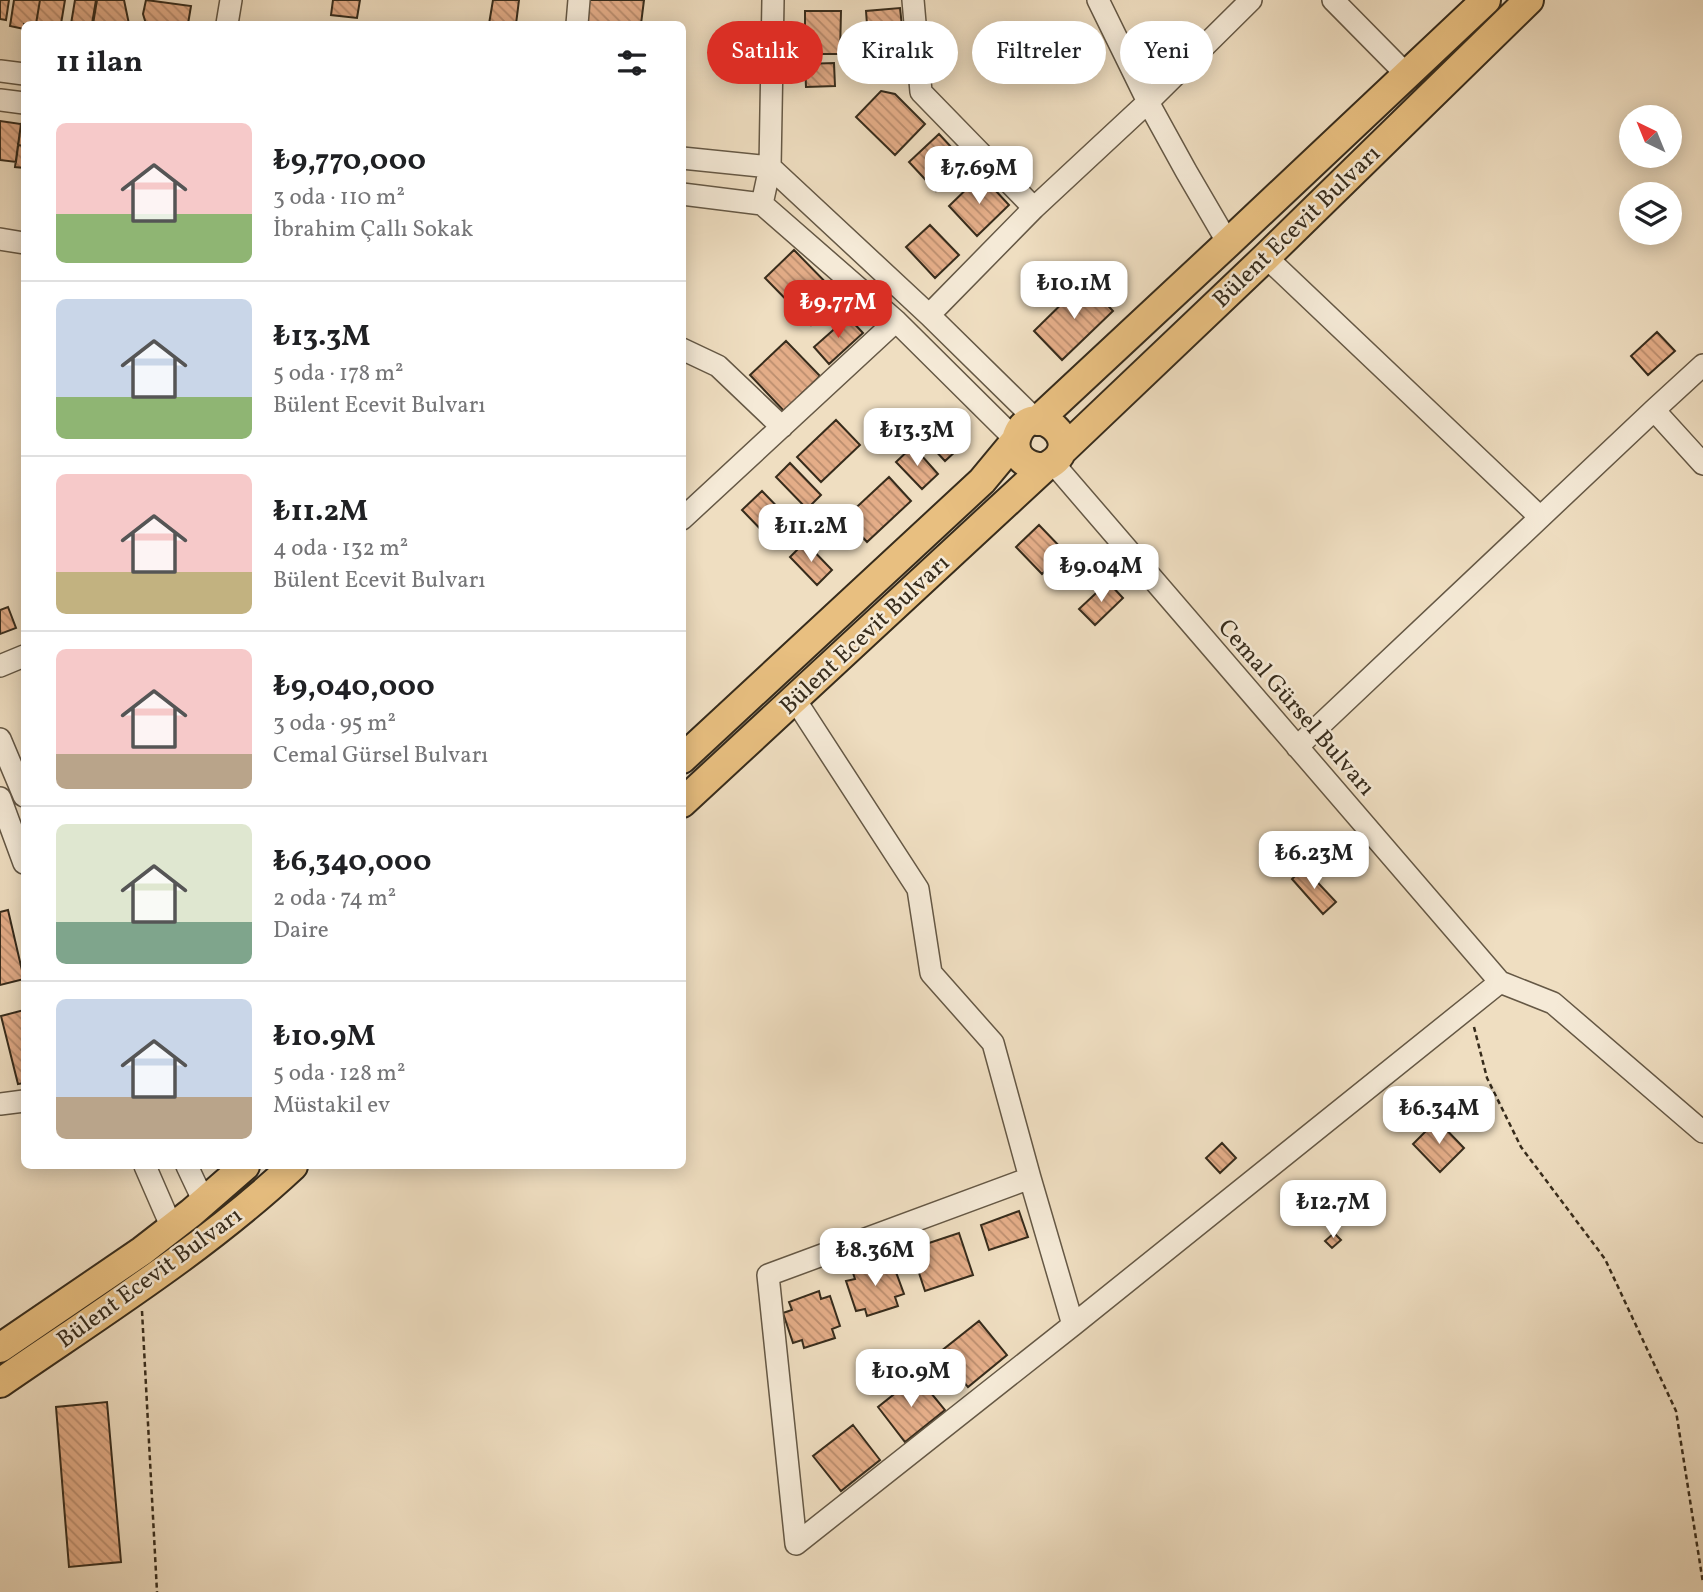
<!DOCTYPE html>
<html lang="tr">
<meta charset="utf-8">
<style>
body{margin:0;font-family:Vollkorn,serif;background:#f2f2f2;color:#202124;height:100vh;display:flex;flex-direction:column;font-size:26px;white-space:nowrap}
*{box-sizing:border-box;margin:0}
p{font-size:23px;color:#757577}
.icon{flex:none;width:38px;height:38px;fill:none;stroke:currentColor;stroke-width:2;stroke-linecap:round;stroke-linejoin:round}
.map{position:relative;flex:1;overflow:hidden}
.panel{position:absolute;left:21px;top:21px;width:665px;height:1148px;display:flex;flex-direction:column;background:#fff;border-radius:10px;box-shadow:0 4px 18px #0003}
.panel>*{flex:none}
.guide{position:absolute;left:707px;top:21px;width:665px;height:63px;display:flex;gap:14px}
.needle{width:46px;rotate:317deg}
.controls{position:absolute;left:1619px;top:105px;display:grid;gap:14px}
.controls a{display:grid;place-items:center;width:63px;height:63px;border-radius:50%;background:#fff;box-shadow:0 4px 18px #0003;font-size:35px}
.price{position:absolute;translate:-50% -60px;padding:0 16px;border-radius:14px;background:#fff;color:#222;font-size:23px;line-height:46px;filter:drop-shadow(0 2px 4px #0008)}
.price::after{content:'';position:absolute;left:50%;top:42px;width:21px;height:16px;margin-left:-10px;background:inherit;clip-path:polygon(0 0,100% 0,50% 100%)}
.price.on{background:#d93025;color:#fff}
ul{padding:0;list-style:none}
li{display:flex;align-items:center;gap:21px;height:175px;padding:0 35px}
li+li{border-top:2px solid #e0e0e0}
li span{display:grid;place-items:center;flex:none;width:196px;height:140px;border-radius:10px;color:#555}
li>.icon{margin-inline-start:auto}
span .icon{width:84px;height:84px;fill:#fffc;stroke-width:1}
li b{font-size:30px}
h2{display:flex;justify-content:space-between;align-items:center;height:84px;padding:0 35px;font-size:30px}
.chip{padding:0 24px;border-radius:32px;background:#fff;box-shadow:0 4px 18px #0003;font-size:24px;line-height:63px}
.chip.on{background:#d93025;color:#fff}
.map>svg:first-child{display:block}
.building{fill:url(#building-back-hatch);stroke:#372c1c;stroke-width:2}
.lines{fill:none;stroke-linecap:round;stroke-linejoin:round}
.minor-casing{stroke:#655845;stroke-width:24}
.major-casing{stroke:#372c1c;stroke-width:32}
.path{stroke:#372c1c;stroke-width:2.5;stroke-dasharray:5 3.5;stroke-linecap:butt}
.minor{stroke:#f5ead7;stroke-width:21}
.major{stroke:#e8bf80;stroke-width:28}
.labels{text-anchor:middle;stroke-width:5;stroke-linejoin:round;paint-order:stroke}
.street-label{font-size:24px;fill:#372c1c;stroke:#f5ead7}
</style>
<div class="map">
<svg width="1703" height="1592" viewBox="0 0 1703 1592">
<defs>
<pattern id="building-back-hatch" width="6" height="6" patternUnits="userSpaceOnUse" patternTransform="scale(1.75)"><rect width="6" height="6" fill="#e4ad88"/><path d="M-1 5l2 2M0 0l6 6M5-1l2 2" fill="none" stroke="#ba8d6e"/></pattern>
</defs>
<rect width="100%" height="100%" fill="#efdec1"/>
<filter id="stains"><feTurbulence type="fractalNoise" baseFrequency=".00286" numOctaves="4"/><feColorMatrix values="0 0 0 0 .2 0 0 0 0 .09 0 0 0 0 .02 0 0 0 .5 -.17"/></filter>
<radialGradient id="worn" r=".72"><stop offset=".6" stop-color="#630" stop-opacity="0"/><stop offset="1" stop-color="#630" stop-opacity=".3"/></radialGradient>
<path class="building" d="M0 0H9L6 20 0 19Z
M14 0H40L36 24H24V29L10 26Z
M40 0H65L61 24H36Z
M75 0H96L92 24H71Z
M97 0H124L129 24H93Z
M146 0 191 6 188 24H146L143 14Z
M333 0H360L357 18 331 15Z
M493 0H519L516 24H489Z
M585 0H644L641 24H582Z
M900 8 905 53 908 52 910 73 863 78 861 57 868 56 866 38H868L866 11Z
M805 11H841L840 54H805Z
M834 63 835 86 806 87 805 64Z
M881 91 895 94 925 124 895 155 856 117Z
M0 121 21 124 16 162 0 160Z
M21 124 24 125V146L18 145Z
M939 134 966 163 936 191 909 162Z
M18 145 24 146V168L15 167Z
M981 175 1009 205 977 236 949 206Z
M930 225 959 255 935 278 906 247Z
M794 250 840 297 811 325 765 278Z
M1085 281 1113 311 1062 360 1034 331Z
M848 317 863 333 829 364 814 347Z
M1657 332 1675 351 1648 375 1631 356Z
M786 341 820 376 784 411 750 375Z
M940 413 957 431 958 449 945 461 919 433Z
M836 420 860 445 821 482 797 457Z
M913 446 938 474 922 489 896 462Z
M790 463 821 495 807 509 776 477Z
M889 477 911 501 867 542 845 518Z
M762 491 792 522 772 541 742 510Z
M1039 525 1065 552 1042 574 1016 547Z
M805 542 832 570 817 585 790 557Z
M1108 582 1123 598 1095 625 1079 609Z
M8 607 16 628 0 634V610Z
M1304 868 1336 902 1323 914 1292 879Z
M8 910 24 979 0 985V912Z
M24 1010V1083L18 1084 1 1016Z
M1437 1120 1464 1148 1440 1172 1413 1144Z
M1222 1143 1236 1158 1220 1173 1206 1158Z
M1019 1211 1028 1237 989 1250 981 1225Z
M959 1233 973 1275 925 1291 911 1249Z
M1334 1233 1341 1240 1332 1248 1325 1241Z
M882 1260 885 1267 893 1264 904 1294 895 1297 898 1306 867 1316 865 1309 856 1311 846 1281 855 1279 852 1270Z
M819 1291 821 1299 830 1296 840 1326 832 1329 835 1338 804 1348 802 1340 793 1343 783 1313 792 1310 789 1302Z
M979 1321 1007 1355 968 1387 940 1352Z
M917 1376 945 1410 905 1442 878 1407Z
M107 1402 121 1562 69 1567 56 1407Z
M853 1425 880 1460 841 1491 813 1456Z"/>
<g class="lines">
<g class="minor-casing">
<path id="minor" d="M913 0 921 92 1034 208
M1098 0 1148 102 1186 171 1228 243
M1333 0 1407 75
M227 24 231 0
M577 24 579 0
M0 71 24 74
M0 100 24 103
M682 158 770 167 929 315 1037 421
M682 194 762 204 896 321 1016 440
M762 204 770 167 773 0
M0 239 24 243
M1266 257 1540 517
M929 315 1034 208 1148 102 1251 0
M682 349 718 366 782 427
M1654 410 1703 464
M1053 463 1500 982 1553 1003 1703 1132
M682 519 896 321
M0 666 24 656
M794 698 918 889 931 973 993 1043 1030 1178 1073 1325
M0 739 24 796
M1297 747 1654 410 1703 365
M0 798 24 863
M0 1104 24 1101
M145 1166 172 1228
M187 1166 204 1202
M1030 1178 768 1275 796 1544 1073 1325 1500 982"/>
</g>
<g class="major-casing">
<path id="major" d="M1037 421 1228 243 1486 0
M1062 451 1266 257 1529 0
M682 759 982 481 1016 440
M682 803 1045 467C1092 444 1032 395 1017 436 1010 456 1028 468 1045 467
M0 1348 142 1251 191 1213 245 1166
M0 1383C100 1314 204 1249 293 1166"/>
</g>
<path class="path" d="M1474 1027 1487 1078 1521 1147 1605 1259 1676 1411 1703 1583
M142 1311 157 1592"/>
<use href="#minor" class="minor"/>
<use href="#major" class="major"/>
</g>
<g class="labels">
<g class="street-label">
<text transform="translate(1296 226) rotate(-44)" y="8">Bülent Ecevit Bulvarı</text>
<text transform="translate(864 634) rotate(-43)" y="8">Bülent Ecevit Bulvarı</text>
<text transform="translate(1297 707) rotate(49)" y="8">Cemal Gürsel Bulvarı</text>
<text transform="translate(149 1277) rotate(-36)" y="8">Bülent Ecevit Bulvarı</text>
</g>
</g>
<rect width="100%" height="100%" filter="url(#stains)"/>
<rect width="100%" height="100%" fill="url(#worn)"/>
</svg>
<div class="controls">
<a><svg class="needle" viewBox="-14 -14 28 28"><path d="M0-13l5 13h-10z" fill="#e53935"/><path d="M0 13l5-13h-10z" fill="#757577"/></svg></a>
<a><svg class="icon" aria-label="layers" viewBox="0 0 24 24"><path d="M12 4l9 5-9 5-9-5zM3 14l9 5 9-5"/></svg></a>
</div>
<b class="price" style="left:979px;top:206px">₺7.69M</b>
<b class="price" style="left:1074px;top:321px">₺10.1M</b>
<b class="price on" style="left:838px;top:340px">₺9.77M</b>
<b class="price" style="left:917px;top:468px">₺13.3M</b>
<b class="price" style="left:811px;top:564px">₺11.2M</b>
<b class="price" style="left:1101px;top:604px">₺9.04M</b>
<b class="price" style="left:1314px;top:891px">₺6.23M</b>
<b class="price" style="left:1439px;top:1146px">₺6.34M</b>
<b class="price" style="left:1333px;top:1240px">₺12.7M</b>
<b class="price" style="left:875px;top:1288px">₺8.36M</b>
<b class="price" style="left:911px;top:1409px">₺10.9M</b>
<div class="guide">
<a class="chip on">Satılık</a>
<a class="chip">Kiralık</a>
<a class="chip">Filtreler</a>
<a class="chip">Yeni</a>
</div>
<section class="panel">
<h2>11 ilan<svg class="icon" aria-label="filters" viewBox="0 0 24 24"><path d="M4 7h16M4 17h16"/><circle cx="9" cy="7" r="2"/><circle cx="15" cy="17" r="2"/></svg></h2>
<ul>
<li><span style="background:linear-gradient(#f6c9c9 65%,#8fb573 0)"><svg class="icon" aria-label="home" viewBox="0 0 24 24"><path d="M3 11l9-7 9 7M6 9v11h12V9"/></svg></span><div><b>₺9,770,000</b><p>3 oda · 110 m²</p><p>İbrahim Çallı Sokak</p></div></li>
<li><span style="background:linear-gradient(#c9d6e8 70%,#8fb573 0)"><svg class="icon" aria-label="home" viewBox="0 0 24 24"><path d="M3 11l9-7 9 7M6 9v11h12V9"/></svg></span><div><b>₺13.3M</b><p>5 oda · 178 m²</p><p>Bülent Ecevit Bulvarı</p></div></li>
<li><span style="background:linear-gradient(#f6c9c9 70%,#c2b280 0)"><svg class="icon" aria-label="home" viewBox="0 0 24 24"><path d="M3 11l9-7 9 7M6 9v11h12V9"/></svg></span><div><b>₺11.2M</b><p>4 oda · 132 m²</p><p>Bülent Ecevit Bulvarı</p></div></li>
<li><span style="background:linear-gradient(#f6c9c9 75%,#b9a48a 0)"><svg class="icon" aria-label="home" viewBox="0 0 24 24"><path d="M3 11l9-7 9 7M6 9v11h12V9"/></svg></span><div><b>₺9,040,000</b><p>3 oda · 95 m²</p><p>Cemal Gürsel Bulvarı</p></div></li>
<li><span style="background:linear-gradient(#dfe7d0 70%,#7fa58c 0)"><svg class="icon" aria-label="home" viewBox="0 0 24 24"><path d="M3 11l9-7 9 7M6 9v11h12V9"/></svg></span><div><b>₺6,340,000</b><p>2 oda · 74 m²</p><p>Daire</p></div></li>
<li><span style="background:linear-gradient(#c9d6e8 70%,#b9a48a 0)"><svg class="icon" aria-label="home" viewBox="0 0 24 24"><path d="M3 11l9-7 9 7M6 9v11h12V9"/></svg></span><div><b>₺10.9M</b><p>5 oda · 128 m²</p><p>Müstakil ev</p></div></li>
</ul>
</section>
</div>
